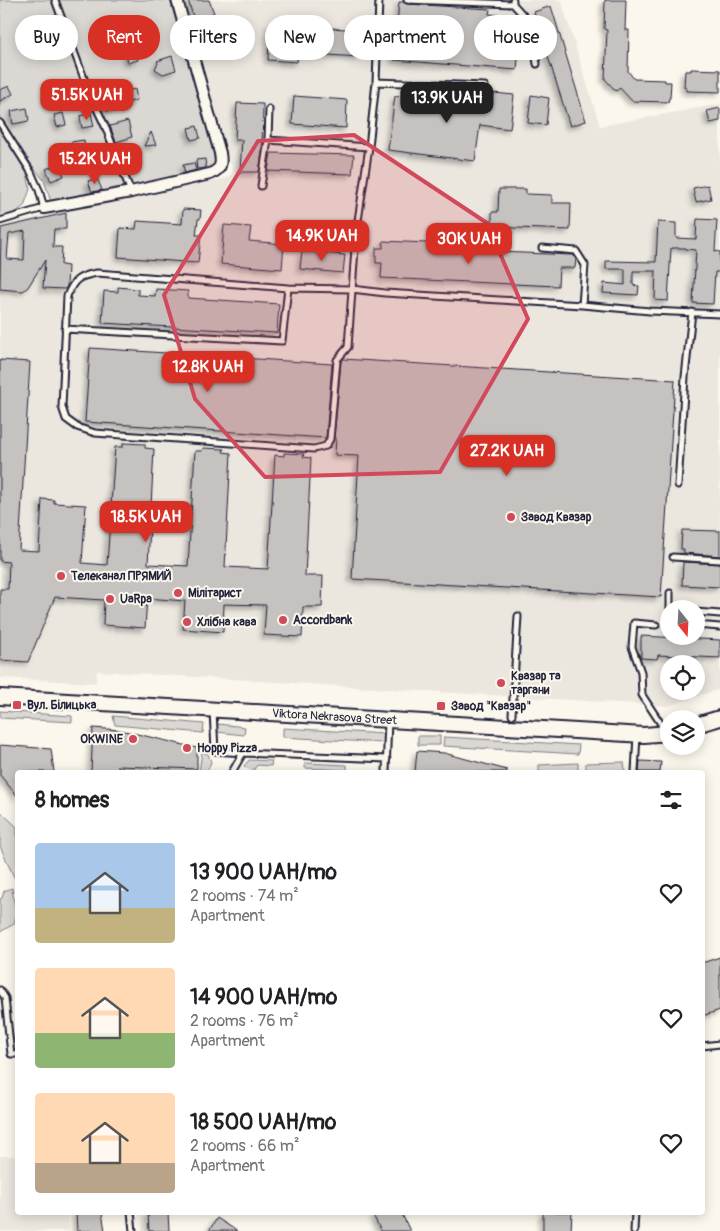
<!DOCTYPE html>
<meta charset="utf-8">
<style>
body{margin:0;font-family:Pangolin,sans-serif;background:#f6f6f6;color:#202124;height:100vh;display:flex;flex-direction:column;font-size:19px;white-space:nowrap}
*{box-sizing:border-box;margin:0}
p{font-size:16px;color:#757577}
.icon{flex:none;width:28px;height:28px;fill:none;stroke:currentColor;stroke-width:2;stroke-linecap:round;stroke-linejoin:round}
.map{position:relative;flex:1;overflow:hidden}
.panel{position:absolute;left:15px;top:770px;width:690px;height:445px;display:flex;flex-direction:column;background:#fff;border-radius:5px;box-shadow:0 2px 12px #0003}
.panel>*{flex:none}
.banner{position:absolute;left:15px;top:15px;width:690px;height:45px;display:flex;gap:10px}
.needle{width:32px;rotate:162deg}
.fabs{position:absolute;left:660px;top:600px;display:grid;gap:10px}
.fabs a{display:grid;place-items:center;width:45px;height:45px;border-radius:50%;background:#fff;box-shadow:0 2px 12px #0003;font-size:25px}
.price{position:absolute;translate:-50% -42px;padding:0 11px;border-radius:10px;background:#d93025;color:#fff;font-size:16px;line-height:32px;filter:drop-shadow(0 1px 2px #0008)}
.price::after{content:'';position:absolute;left:50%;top:30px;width:15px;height:11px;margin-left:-8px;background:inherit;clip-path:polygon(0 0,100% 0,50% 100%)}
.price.active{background:#222;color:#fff}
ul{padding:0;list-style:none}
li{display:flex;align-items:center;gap:15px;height:125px;padding:0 20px}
li span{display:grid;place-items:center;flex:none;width:140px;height:100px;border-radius:5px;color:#555}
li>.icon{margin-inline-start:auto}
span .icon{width:60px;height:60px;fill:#fffc;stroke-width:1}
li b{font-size:21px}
h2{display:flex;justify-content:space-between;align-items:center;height:60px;padding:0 20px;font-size:21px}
.pill{padding:0 18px;border-radius:22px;background:#fff;box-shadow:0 2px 12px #0003;font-size:18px;line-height:45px}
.pill.active{background:#d93025;color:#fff}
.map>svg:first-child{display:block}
.built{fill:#ebe7df;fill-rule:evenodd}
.green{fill:#dbd8d3;stroke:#7e7d87}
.building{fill:#c6c2c0;stroke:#22223b;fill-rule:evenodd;filter:url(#shadow)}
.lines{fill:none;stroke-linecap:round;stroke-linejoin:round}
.service-casing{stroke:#22223b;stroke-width:9}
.minor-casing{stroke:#22223b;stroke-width:14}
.secondary-casing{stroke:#22223b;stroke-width:18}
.service{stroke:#fbf7ec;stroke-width:5}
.minor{stroke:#fbf7ec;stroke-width:10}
.secondary{stroke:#fbf7ec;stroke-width:14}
.marked{fill:#d1495b;fill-opacity:0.2;stroke:#d1495b;stroke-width:4;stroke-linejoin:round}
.poi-dot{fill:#d1495b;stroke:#fbf7ec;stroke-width:2}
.labels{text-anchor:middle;stroke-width:4;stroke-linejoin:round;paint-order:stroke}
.poi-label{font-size:12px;font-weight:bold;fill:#22223b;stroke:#fbf7ec;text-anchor:start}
.street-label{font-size:12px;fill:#22223b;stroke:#fbf7ec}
</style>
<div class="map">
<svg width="720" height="1231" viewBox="0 0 720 1231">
<defs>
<filter id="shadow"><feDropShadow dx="-3.5" dy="3.5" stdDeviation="2.5" flood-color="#0004"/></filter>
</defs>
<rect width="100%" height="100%" fill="#fbf7ec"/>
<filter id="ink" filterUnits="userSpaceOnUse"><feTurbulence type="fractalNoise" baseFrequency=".02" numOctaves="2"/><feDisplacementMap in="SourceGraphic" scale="10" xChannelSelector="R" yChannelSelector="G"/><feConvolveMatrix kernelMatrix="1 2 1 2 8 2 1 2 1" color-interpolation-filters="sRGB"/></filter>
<g filter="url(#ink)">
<path class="built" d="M183 0H561L600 126 720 104V689L668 706 97 671 96 683 0 678V226L66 210 227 178 233 172ZM669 609H696V636H669ZM669 664H696V691H669Z
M0 1156H17L18 1212 68 1213 69 1231H0Z"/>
<path class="green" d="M0 0H170L212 141 215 165 207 171 180 176 87 197 51 202 44 180 37 172 12 138 0 118Z
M0 128 27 173 30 189 24 206 11 216 0 218Z
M0 711 72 716V722L0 718Z
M113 716 204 724 203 733 115 725Z
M218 724 245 727 244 735 217 732Z
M283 728 385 734 384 743 283 737Z
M418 736H440V745H418Z
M444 737 579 745 578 754 443 746Z
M202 752 208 754 211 762 207 772H199Z
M249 760 272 761 271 766 257 765 253 771 244 766Z
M624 762 625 772H586V763Z
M305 763 347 765V770L305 768Z
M578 763V772H539V765Z
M0 811 17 827V883L7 862 0 846Z
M12 888 16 915 14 924 0 932V899L2 898 4 891Z"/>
<path class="building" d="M188 0H209L214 13 194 19Z
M605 0H626L625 30H629L628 71 634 79 665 80V82H671L670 98H669L668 102 632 101 620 88 616 91 605 79 607 30 604 29Z
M399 2H403L407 4 490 9 489 14 499 15 498 34 520 36 517 70 394 60Z
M551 6 586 121 570 126 534 12Z
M270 24 361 30 359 57 298 53 297 62 268 60Z
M135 49 138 60 128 63 126 52Z
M172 56 176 70 163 74 155 69 158 63 157 61Z
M691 69 720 70V92L686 91V87H684L685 71H691Z
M72 85 75 95 65 98 62 88Z
M9 86 13 94 0 101V90Z
M135 89 137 100 117 105 118 108 107 111 102 97Z
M458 90 494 95V93L514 95 510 129 480 125 475 161 388 150 395 96 456 103Z
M531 95 549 98 546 125 528 123Z
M294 96 347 100 346 128 292 124Z
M237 103 263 104 262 152 259 172H240L242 140H235Z
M27 108 29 121 13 124 11 111Z
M720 108V121L710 123 707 111Z
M63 113 66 125 57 127 54 115Z
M91 113 94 126 82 128 80 116Z
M128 121 132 137 116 142 110 126Z
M197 126 200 138 191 140 188 128Z
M151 132 156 145 144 146Z
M84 140 85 152 73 154 71 142Z
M271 153 354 155 352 174 268 171Z
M205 159 206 168 197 169 196 160Z
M194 163 196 170 185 173 183 165Z
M59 164 64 176 51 181 46 169Z
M97 178 102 190 92 192 88 181Z
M708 185 711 199 696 202 693 188Z
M499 189H526V194L552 195V203H571L570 230 492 227V212H498Z
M183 209 201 210 200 219H198L196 235H201L198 263 118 257 120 228 136 229 137 221 182 224Z
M66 213V229H54L53 247H62L61 265 68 266 67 286 65 289 43 288 45 260 28 287 23 291 0 289 1 228ZM25 231 24 260 7 259 9 234Z
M697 219 717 220 715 251 720 252V272H715L713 304 693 303 696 250 686 249V248H671L668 301 655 300 656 271H633V285L639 286 638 295 603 293 604 283 625 285V269H606V261L656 262 658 222 676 223V238L696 239Z
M224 225 251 227 249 241 284 244 282 269 221 264Z
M383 241 449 244 448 250 573 255 576 258 575 268H559L558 286 381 278 382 263H376V248H383Z
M302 251 345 255 343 273 300 269Z
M118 287 138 289V295L155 296 156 289 188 291V298L279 304 277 333 102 323 104 291 118 292Z
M90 348 332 364 326 438 85 422Z
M343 359 675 380 661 597 352 579 359 456 335 455 336 438H334L341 362Z
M0 360 30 362 19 550 39 551 42 499 54 500V503L86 505 82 563 107 565 115 447H123V443L145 444V448L154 449 148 564 188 566 195 451H202L203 448 224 449 223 452 231 453 225 567 268 569 275 455 284 456V453L304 454 303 457 311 458 305 576H323L322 607H303L302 637 264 635 266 605 224 604 223 632 183 629 185 601 147 598 145 628 103 625 104 600 55 597 28 662 0 660V589H8L9 562 0 561Z
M682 530 720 531V556L684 553V549H681Z
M683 562 720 564V587L682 585Z
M641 636 720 640V658L658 655 657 659 641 658Z
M93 728 120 730 197 748V769L118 766V772H91Z
M0 745 51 749 54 772H18V797L0 775Z
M417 751 444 753 507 770V772H415Z
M640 761 661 762 660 772H639Z
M720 957V1010L702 1016V963Z
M76 1212H102L105 1231H77Z
M148 1212H168L169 1231H149Z
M378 1212H401L410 1231H381L373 1215Z
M543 1212H572L571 1231H543Z
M217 1218 237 1231H209Z"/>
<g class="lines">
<g class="service-casing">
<path id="service" d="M55 0 89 92 105 126 131 192
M379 0 376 82 369 147 356 234 348 347 337 360 330 439 326 446 314 449 95 433 77 427 66 419 62 407 67 296C74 279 79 276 97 273L288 288 352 289 385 293 582 305 650 311 720 314
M407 0 513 4
M513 0V4L523 15 531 25 537 64
M376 82 485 86
M0 123 31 172 39 190 44 208 0 221
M268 140 369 147
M261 186 268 140 269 109
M542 248 576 251 585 265 582 305
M65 329 282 341 288 288
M678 485 685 377 692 312
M673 557 720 560
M670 609V593
M696 612 720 614
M656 625 634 623 632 647 641 672 642 695 661 724 662 734
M696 625 720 627
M213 710 215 751 243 753
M512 715 518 616
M232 772 243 753 387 759
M386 772 388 721
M635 772 637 735
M0 990 5 998 11 1054H18
M702 1046 720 1044
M131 1212 133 1231
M634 1231 635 1212"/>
</g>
<g class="minor-casing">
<path id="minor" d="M44 208 131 192 210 174C221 169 222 165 220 153L177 0"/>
</g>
<g class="secondary-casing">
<g id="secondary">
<path id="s1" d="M0 697 644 735 669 733"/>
<path d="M696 725 720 718"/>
</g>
</g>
<use href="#service" class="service"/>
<use href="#minor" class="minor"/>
<use href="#secondary" class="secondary"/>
</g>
</g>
<path class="marked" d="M354 135 487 223 528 319 440 472 265 477 195 399 164 295 258 141Z"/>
<g class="poi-dot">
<circle cx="511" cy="517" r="5"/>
<circle cx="61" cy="576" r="5"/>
<circle cx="178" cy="593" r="5"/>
<circle cx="110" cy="599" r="5"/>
<circle cx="283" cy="620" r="5"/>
<circle cx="187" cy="622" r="5"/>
<circle cx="501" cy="683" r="5"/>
<rect x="12" y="700" width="10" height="10" rx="2.5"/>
<rect x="436" y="701" width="10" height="10" rx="2.5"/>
<circle cx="133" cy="739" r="5"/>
<circle cx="187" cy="748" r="5"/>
</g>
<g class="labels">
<g class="poi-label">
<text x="521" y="521">Завод Квазар</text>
<text x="71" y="580">Телеканал ПРЯМИЙ</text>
<text x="188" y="597">Мілітарист</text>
<text x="120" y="603">UaRpa</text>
<text x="293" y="624">Accordbank</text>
<text x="197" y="626">Хлібна кава</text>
<text x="511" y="680">Квазар та<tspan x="511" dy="14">таргани</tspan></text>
<text x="27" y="709">Вул. Білицька</text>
<text x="451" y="710">Завод "Квазар"</text>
<text x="123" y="743" text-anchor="end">OKWINE</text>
<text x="197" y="752">Hoppy Pizza</text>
</g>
<g class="street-label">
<text dy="4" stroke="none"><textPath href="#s1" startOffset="335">Viktora Nekrasova Street</textPath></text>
</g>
</g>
</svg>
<div class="fabs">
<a><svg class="needle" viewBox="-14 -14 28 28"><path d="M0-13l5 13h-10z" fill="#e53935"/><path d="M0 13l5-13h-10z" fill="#757577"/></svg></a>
<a><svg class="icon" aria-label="locate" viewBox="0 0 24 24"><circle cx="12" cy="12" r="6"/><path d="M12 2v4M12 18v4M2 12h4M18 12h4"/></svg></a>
<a><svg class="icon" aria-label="layers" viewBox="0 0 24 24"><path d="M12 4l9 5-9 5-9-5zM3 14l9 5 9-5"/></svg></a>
</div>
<b class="price" style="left:87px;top:121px">51.5K UAH</b>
<b class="price active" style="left:447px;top:124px">13.9K UAH</b>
<b class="price" style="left:95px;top:185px">15.2K UAH</b>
<b class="price" style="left:322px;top:262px">14.9K UAH</b>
<b class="price" style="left:469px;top:265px">30K UAH</b>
<b class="price" style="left:208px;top:393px">12.8K UAH</b>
<b class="price" style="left:507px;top:477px">27.2K UAH</b>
<b class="price" style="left:146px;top:543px">18.5K UAH</b>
<div class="banner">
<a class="pill">Buy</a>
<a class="pill active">Rent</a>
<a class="pill">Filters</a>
<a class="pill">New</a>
<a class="pill">Apartment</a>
<a class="pill">House</a>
</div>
<section class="panel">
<h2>8 homes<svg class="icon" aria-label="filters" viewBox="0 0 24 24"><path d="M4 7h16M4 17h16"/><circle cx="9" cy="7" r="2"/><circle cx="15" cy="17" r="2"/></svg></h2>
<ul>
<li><span style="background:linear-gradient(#a9c7e8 65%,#c2b280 0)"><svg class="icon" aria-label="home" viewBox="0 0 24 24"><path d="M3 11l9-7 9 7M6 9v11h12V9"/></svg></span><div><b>13 900 UAH/mo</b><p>2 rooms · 74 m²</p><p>Apartment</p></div><svg class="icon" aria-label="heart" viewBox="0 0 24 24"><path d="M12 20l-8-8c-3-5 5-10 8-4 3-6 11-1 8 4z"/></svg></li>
<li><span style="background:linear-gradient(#ffd9b3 65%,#8fb573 0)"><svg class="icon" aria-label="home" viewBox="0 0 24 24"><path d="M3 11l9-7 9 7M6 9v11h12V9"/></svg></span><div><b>14 900 UAH/mo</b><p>2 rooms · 76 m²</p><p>Apartment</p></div><svg class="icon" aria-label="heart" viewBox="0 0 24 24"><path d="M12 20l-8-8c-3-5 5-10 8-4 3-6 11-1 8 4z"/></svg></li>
<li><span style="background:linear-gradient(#ffd9b3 70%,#b9a48a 0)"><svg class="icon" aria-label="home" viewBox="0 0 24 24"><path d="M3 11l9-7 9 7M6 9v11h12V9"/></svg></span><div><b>18 500 UAH/mo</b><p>2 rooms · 66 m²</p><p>Apartment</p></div><svg class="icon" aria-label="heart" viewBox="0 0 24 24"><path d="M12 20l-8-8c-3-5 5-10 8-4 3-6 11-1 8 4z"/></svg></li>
</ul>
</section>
</div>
